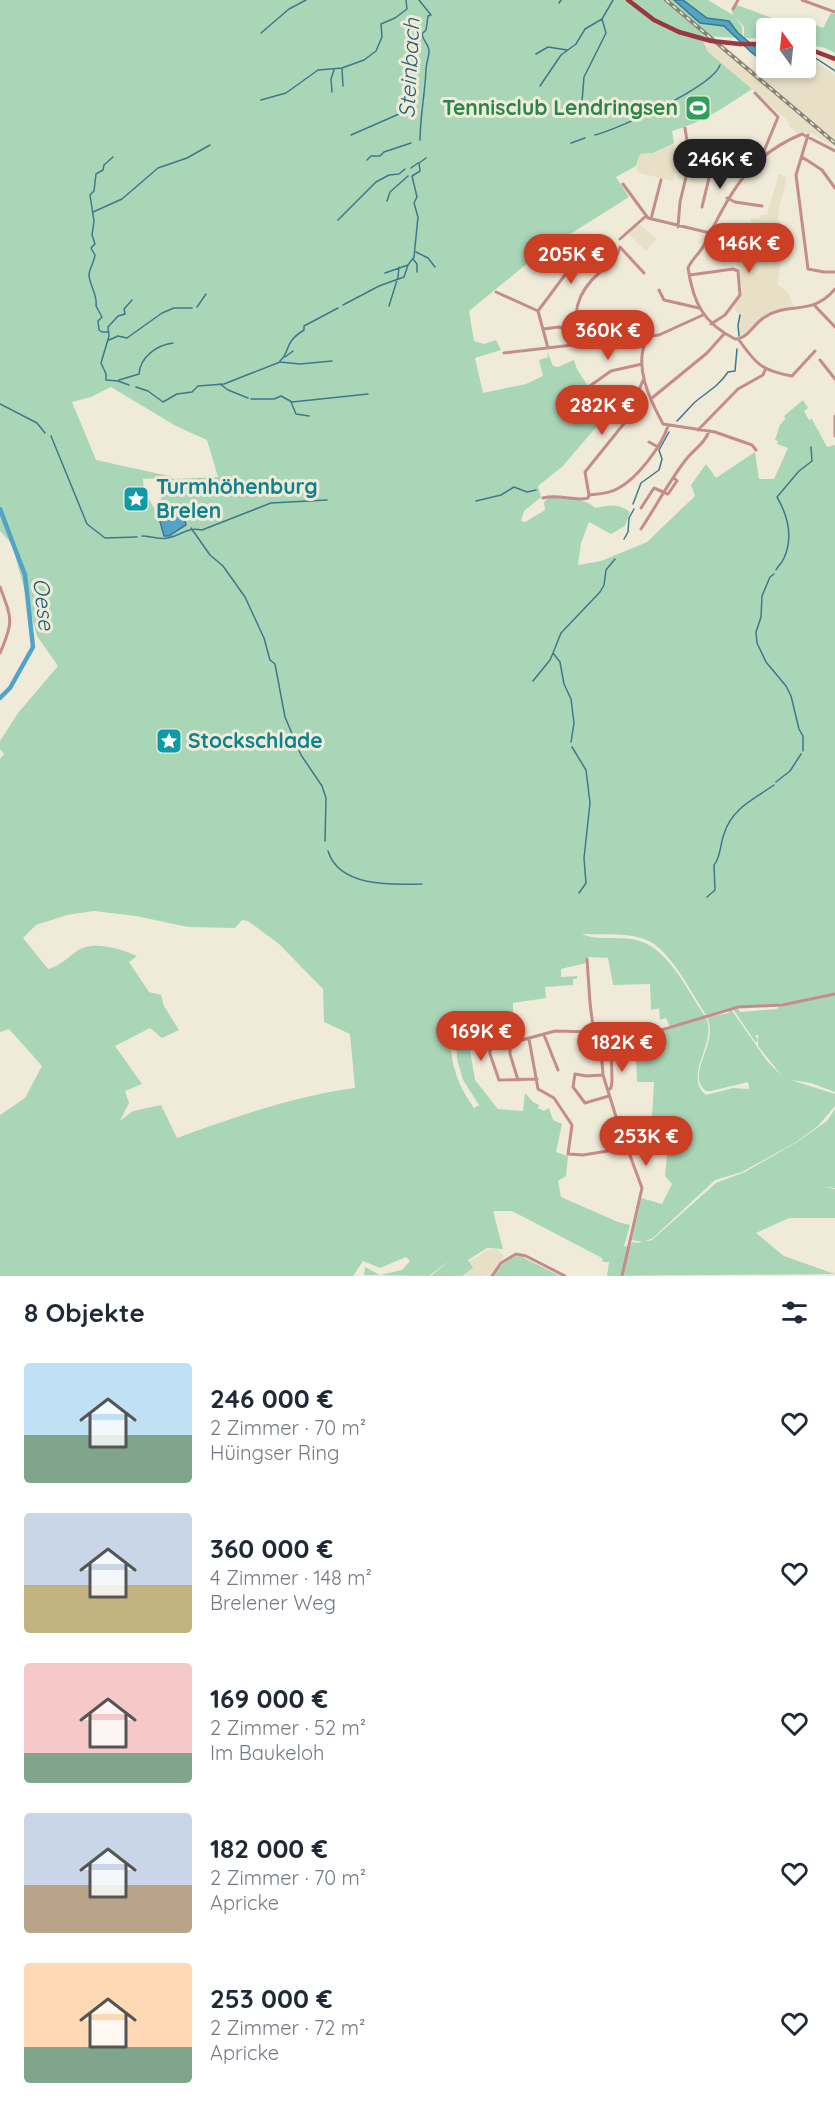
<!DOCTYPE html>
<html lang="de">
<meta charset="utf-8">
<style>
body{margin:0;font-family:Quicksand,sans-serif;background:#f6f6f7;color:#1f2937;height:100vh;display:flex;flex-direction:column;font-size:22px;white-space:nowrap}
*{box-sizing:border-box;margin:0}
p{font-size:20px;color:#747a83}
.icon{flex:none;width:33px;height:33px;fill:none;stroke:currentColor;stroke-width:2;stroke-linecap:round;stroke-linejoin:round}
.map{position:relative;height:1276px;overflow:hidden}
.details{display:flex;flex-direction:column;background:#fff;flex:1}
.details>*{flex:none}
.needle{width:39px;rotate:345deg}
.controls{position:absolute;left:756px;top:18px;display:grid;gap:12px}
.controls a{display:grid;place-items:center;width:60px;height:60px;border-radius:6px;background:#fff;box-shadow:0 3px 9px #0003;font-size:30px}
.price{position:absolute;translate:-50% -51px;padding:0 14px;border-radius:21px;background:#cb4025;color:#fff;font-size:20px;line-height:39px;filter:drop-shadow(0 2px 3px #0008)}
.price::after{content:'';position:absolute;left:50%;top:36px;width:18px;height:14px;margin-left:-9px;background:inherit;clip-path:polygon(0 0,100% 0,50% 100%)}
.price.current{background:#222;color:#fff}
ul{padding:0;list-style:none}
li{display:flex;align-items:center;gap:18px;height:150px;padding:0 24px}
li span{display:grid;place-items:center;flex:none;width:168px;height:120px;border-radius:6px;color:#555}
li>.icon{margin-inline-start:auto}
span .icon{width:72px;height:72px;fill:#fffc;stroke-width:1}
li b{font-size:26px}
h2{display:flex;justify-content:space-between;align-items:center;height:72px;padding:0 24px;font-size:26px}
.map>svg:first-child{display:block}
.built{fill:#e7dfc6}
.green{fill:#aad6b8;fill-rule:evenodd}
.water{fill:#51a4c6;stroke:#3e788e;stroke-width:1.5}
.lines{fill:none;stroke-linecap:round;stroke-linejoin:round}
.stream{stroke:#3e788e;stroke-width:1.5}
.river{stroke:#51a4c6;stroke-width:4.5}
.minor{stroke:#c58c8c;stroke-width:3}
.major{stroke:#9a373f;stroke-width:4.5}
.rail-casing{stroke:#878477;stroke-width:4}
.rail{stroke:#f0ebd9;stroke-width:1.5;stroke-dasharray:4.5;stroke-linecap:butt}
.major-bridge{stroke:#9a373f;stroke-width:4.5}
.labels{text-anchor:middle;stroke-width:6;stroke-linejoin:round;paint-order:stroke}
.leisure-label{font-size:21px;font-weight:bold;fill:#27864d;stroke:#f0ebd9;text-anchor:end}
.culture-label{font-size:21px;font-weight:bold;fill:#0d838f;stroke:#f0ebd9;text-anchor:start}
.water-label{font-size:22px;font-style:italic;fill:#1f5f78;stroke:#f0ebd9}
</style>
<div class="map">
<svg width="835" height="1276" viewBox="0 0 835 1276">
<rect width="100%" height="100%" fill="#f0ebd9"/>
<path class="built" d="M706 44 725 46 754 70 759 65 774 69 806 68V62L814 60 835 75V147L811 133H797L789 126 790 123 752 89 708 52Z
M674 143 677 160 673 181 636 172 640 154 653 153Z
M779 174 787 177 779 208 778 220 781 222 782 249 785 256 782 257 777 284 788 293 794 308 763 316 745 334 738 337 739 315 733 305 741 297 742 287 735 257H729L727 248 724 247 727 230H749L751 218 759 219 761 215H767Z
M639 224 657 239 646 251 628 234Z
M497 1249 504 1257 489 1276H462L473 1268 468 1262 488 1250Z"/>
<path class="green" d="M0 0H708L733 15 732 11 737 5 796 27 799 19 823 28 831 13 835 14V53L825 48 806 44V28H766V39L744 38V27L736 18 742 27 743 38 701 36 708 52 752 89C727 106 701 123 672 131L674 143 653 153 640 154 636 166 616 177 629 197 540 253 469 311 474 341 484 344 496 340 501 350 475 358 483 393 526 384 543 376 539 360 548 357 547 350 553 366 558 367 574 360 577 369 589 388 583 393 598 425 562 467 538 486 541 497 524 511 521 521 525 522 545 510 544 502 548 498C564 497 583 497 595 508 610 505 618 503 630 512L625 526 611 534 589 522 581 543 578 565 601 561 647 542 695 496 691 485 706 464 716 478 755 452 759 479H774L788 448 777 444 778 441 775 440 780 425 785 419 784 416 803 400 808 408 804 411 809 420 812 419 827 447 835 445V994L778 1004 733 1007 706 1015C693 995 674 958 654 944 636 931 603 935 582 934 593 940 617 937 632 939 667 944 687 990 705 1016L670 1027 666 1018 660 1020 659 1009 661 1008 651 1010 650 984 613 985 608 958 588 957 586 963 561 969V977L577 976V979H573V985L545 987 546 998 513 1003V1019L501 1020 494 1032H467L475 1080 498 1109 523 1111 525 1093 533 1102 539 1105 538 1108 544 1111 549 1108 553 1120 562 1124 556 1152 568 1156 566 1176 558 1181 561 1197 618 1222 630 1225 624 1246 630 1247 632 1242 638 1243 652 1240 716 1183 745 1172 797 1142 827 1121 835 1109V1188L824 1187 835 1189V1218H789L756 1233 784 1256 835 1274 607 1276 609 1262H603L602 1258 512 1211H493L503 1249 487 1248 468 1260 473 1268 462 1276H431L450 1260 429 1276 364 1275 365 1267 380 1275 402 1270 410 1261 406 1257 380 1268 363 1261 353 1276H0V1115L25 1098 42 1066 9 1029 0 1032V759L4 754 0 749V741L18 713 58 666 37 636 12 544 0 531ZM111 387 176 426 207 440 218 477 173 479 169 476 96 460 72 402 91 397ZM167 478 157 512 144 492 143 479ZM94 911 136 916 188 927 235 928 242 920 248 921 279 944 323 989 324 1022 350 1034 355 1088C294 1096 235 1117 177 1138L161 1105 133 1111 120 1121 129 1103 125 1091 142 1084 115 1046 150 1028 162 1038 179 1030 164 1006 161 995 149 992 129 962 137 956C121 949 93 940 77 951 66 959 61 965 48 969L23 938 36 925 67 915ZM451 1029 456 1031 457 1059 463 1080 479 1105 474 1108C456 1083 449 1060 451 1029Z
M835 995V1092L811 1083 791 1080 835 1094V1106L818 1126 796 1142 742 1172 715 1180 653 1238 643 1242 632 1240 641 1198 662 1204 672 1184 665 1176 667 1155 651 1134 654 1082H637L635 1037 653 1034 706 1018C718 1043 682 1075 706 1095L733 1088 749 1089 748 1082 711 1091H706C684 1074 720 1044 707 1017L729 1013 728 1010 731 1009 767 1061 782 1076 758 1046V1035H755L758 1040 756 1043 733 1009 738 1008 740 1012 777 1009 778 1007Z
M517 1256 522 1257 560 1276H494C499 1267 507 1258 517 1256Z"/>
<path class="water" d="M674 0H683L707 18 729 21 738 33 766 56V61L761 60 751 52 724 26 700 23Z
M177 513 184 514 186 525 169 536H164L159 518Z"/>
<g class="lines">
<path class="stream" d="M419 0 431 15 428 16 426 30 422 34C423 41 429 45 429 51 429 57 426 63 426 70 425 93 420 118 420 140
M559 3 561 0
M261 33 289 9 306 0
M536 54 548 47 567 50
M811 55 835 71
M342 69 343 86
M540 86 561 55 576 44 585 29 602 19 613 0
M332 92 331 79 334 70
M261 100 286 93 318 70 342 68 364 60 376 51 382 37 381 24 395 18 407 9 406 0
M582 101 584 77 606 33 602 19
M351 135 415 107
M595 135C618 129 713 87 720 65
M571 143 585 138
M367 160 371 156H380L384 152 411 143
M411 168 418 163
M387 201 390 192 408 176
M93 212 122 199 158 168 187 158 210 145
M338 220 376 182 389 175 399 174 405 169
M416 252 428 258 435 267
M413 259 417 264V272
M385 273 408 265 414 257 418 217 414 203 417 197 412 176 420 171 419 163 426 158
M343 305 379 286 404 277 408 265
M389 306 398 277 399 267
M197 307 206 294
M109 332H102L99 330 98 321 102 317 96 306C98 295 89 285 89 274 90 268 94 262 95 255L91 248 95 244 92 235 94 221 90 195 94 191 96 174 103 170 104 165 113 157
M739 336 738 325 740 315
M109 340 118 336 127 338 162 313 174 308H192
M285 357 293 351
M280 361C291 351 283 343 304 330V326L338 308
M119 380 139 374C140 357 157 345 173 343
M220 384 228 390 248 398
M129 385 118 381 106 380V374L101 363 109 336 108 327 118 316 125 314 124 309 132 300
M136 387 148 391 163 402 177 394 192 392 198 386 224 384 280 362 300 364 332 361
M251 399H274L281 396 292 402 368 394
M291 402 296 414 309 416
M0 404 37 423 45 433
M677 421C683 415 689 408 695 402 707 392 719 386 728 372L735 371 737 349
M51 436 87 524 105 538 137 537
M476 501 501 495 514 487 527 492 536 490
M633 504 641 483 659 470 662 459 659 450 669 432
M191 528 210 555 223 566 245 597 264 638 270 660 275 664 285 717 301 755 322 786 326 798 325 841
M142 536C150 536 161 540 168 538 183 535 185 527 202 530L271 503 327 500
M624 539 628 532 629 518 634 509
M776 570C778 566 782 563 784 558 793 538 788 516 777 497L799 471 812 461 811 447
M774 574 770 577 762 596 761 617 756 632 757 643 766 662 786 686 791 696 799 729 803 736V751
M533 681 550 660 553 653
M571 742 574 723 571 699 564 684 560 662 553 653 561 633 600 592 604 585 606 570 615 559
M572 747 586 770 590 803 584 858 586 883 579 893
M776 782 790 771 801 754
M328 851C339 887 391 885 422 884
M707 897 715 890 714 865C721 857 720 844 724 834 732 808 754 799 774 785"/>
<path class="river" d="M0 509 25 575 33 647 10 688 0 698"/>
<path class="minor" d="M802 0 835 12
M733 9 738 0
M755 93 778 117 764 151
M808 135 796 175 808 269 824 272H835
M689 151C713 150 748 136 766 153
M835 151 802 134C746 157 730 195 704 245 700 253 692 259 688 268 693 302 703 323 735 339 748 339 754 323 765 317 788 301 812 317 835 289
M802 157 822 170 835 188
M623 184 648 218 710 233
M727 198 735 202 762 206
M702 207 716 149
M651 219 661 180
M678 227 680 202 690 160 685 128
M620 239 646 216
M690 275 733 269 738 271 740 295 725 315 711 324
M659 290 664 300 699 308
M496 292 538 311 548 348
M815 306 835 327
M538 311 588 244
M543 329 559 327 577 333
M648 337C632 364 650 400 663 424L715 432 752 445 756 450
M739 340C756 364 762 371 792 376L815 351
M578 344C573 313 575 294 600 272 610 264 617 259 620 247L644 273
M504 353 659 335 703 315
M820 360 835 379
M587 388 611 371 642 364
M652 398 707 353 724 334
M605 410 633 402
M835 416V436
M698 430 738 389 763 375 765 370
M649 442 658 447
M589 495 585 472 626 421 644 378
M589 495C598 494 608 494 617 489 637 479 661 447 668 426
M543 498C558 493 574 502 588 498L589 495
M641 508 654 488 668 494 677 481 674 478
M641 529C657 505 670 479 688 457 695 449 706 442 709 431
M0 587C12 619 14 621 0 653
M587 959 590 1003 593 1027 600 1036 603 1075 618 1123 642 1188 622 1276
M480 1035 522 1040 555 1031 595 1032
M544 1035 558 1070
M490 1036V1054L499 1080 537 1079
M600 1036 616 1039 648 1034 738 1007 782 1005 835 994
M510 1039V1054L518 1080
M529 1039 538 1089 554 1098 572 1125 568 1154 583 1155 626 1148
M603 1075 587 1076 575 1074 573 1087 585 1103 609 1096
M608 1090 611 1088 612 1081 611 1039
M492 1276 501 1263 516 1254 526 1256 565 1276"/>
<path class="major" d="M628 0 654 20 679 32
M740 44H766
M806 48 835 59"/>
<g class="rail-casing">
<path id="rail" d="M666 0 835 143"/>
</g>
<use href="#rail" class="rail"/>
<path class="major-bridge" d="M679 32 711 41 740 44"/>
</g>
<defs>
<g id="stadium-square" transform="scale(1.35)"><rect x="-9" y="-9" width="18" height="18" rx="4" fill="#2e9e5b" stroke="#f0ebd9"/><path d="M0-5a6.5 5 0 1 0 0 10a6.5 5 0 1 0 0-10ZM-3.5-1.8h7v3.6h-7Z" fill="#fff"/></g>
<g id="sight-square" transform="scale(1.35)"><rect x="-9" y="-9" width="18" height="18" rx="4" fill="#0f9aa8" stroke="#f0ebd9"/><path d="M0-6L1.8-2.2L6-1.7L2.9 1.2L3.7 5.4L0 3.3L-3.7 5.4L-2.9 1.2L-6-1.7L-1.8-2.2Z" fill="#fff"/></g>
</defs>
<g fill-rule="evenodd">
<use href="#stadium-square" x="698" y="108"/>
<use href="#sight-square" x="136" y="499"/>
<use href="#sight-square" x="169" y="741"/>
</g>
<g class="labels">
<g class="leisure-label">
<text x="678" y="115">Tennisclub Lendringsen</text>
</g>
<g class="culture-label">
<text x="156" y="494">Turmhöhenburg<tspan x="156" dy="24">Brelen</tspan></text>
<text x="188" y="748">Stockschlade</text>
</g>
<g class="water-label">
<text transform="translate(409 68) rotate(-87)" y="8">Steinbach</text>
<text transform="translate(44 604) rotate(83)" y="8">Oese</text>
</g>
</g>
</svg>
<div class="controls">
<a><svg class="needle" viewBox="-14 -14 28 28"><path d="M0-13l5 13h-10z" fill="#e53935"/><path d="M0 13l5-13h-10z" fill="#747a83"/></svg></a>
</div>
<b class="price current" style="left:720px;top:190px">246K €</b>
<b class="price" style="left:749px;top:274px">146K €</b>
<b class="price" style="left:571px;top:285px">205K €</b>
<b class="price" style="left:608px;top:361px">360K €</b>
<b class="price" style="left:602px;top:436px">282K €</b>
<b class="price" style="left:481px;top:1062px">169K €</b>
<b class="price" style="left:622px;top:1073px">182K €</b>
<b class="price" style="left:646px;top:1167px">253K €</b>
</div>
<section class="details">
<h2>8 Objekte<svg class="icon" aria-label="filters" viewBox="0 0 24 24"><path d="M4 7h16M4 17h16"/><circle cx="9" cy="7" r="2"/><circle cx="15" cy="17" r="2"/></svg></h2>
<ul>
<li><span style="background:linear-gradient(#bfe0f5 60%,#7fa58c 0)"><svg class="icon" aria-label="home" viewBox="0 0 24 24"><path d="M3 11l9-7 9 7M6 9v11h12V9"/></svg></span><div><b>246 000 €</b><p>2 Zimmer · 70 m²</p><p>Hüingser Ring</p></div><svg class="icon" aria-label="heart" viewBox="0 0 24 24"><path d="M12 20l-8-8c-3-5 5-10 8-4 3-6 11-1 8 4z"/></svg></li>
<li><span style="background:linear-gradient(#c9d6e8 60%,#c2b280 0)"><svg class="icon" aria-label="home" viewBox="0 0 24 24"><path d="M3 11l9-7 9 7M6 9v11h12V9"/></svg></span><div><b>360 000 €</b><p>4 Zimmer · 148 m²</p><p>Brelener Weg</p></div><svg class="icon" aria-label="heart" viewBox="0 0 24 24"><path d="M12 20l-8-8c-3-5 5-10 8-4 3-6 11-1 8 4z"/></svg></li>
<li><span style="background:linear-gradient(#f6c9c9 75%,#7fa58c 0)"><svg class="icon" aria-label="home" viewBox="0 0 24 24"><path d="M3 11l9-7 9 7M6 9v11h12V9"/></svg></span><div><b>169 000 €</b><p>2 Zimmer · 52 m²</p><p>Im Baukeloh</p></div><svg class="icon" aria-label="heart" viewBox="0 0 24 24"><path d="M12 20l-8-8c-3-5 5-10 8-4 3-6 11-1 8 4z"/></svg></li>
<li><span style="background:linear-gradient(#c9d6e8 60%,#b9a48a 0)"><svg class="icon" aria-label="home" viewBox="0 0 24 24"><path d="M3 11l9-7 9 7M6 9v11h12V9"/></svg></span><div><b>182 000 €</b><p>2 Zimmer · 70 m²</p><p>Apricke</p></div><svg class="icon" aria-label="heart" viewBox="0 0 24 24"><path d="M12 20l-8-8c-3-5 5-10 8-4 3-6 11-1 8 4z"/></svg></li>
<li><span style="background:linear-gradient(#ffd9b3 70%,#7fa58c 0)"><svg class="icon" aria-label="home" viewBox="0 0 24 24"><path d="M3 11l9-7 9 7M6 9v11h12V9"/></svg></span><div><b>253 000 €</b><p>2 Zimmer · 72 m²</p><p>Apricke</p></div><svg class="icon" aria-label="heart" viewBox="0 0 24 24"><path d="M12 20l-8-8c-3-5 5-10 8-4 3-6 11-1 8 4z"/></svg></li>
</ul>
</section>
